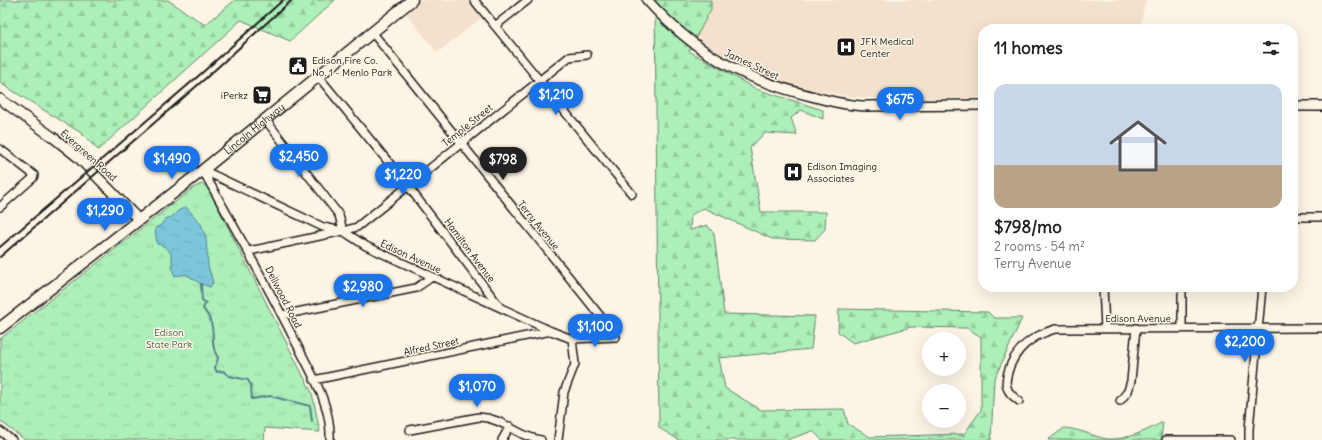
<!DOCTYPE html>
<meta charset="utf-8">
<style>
body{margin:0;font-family:Delius,sans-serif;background:#f6f6f6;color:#222;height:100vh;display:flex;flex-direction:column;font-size:15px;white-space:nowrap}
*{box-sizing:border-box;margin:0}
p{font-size:13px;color:#767676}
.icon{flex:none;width:22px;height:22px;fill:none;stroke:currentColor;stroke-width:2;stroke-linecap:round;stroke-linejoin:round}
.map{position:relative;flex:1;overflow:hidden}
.sheet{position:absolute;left:978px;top:24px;width:320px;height:268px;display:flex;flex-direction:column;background:#fff;border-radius:16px;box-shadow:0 4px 16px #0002}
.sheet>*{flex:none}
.tools{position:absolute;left:922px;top:332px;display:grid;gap:8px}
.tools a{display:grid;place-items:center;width:44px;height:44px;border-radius:50%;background:#fff;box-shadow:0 4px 16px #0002;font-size:20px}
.price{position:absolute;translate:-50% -34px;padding:0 9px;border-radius:14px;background:#1a73e8;color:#fff;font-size:13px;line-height:26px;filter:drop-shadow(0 1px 2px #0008)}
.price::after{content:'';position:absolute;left:50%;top:24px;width:12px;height:9px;margin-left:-6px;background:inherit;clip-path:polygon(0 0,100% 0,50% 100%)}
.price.on{background:#222;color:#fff}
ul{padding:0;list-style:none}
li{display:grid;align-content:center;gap:8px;height:212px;padding:0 16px}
li span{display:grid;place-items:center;height:124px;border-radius:12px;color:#555}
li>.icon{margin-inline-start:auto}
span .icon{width:72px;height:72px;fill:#fffc;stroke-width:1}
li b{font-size:17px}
h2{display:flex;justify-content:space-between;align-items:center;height:48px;padding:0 16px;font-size:17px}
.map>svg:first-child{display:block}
.built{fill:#f4e1cd}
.forest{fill:url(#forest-firs);stroke:#64866a}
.park{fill:url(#park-tufts);stroke:#64866a}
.water{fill:url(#water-ripples);stroke:#55828f}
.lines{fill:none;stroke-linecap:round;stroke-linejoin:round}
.stream{stroke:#55828f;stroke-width:2}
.minor-casing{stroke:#1c1c1c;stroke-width:10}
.tertiary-casing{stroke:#1c1c1c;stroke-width:12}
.secondary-casing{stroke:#1c1c1c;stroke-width:13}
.minor{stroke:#fcf5e5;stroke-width:7}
.tertiary{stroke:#fcf5e5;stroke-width:9}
.secondary{stroke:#fcf5e5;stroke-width:10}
.rail{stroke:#1c1c1c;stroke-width:2}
.labels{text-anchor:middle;stroke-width:3;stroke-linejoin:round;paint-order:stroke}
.poi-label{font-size:10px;fill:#1c1c1c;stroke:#fcf5e5;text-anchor:start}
.street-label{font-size:10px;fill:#1c1c1c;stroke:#fcf5e5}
.park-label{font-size:10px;fill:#485b4b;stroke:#fcf5e5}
</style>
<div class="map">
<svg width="1322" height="440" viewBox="0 0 1322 440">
<defs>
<pattern id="forest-firs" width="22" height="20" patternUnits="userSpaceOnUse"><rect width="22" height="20" fill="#adefb8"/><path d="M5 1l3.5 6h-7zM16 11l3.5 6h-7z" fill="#94cc9e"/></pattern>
<pattern id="park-tufts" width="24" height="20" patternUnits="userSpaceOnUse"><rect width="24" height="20" fill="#adefb8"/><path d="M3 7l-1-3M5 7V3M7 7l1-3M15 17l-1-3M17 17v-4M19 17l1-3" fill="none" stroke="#94cc9e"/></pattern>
<pattern id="water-ripples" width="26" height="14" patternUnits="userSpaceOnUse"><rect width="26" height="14" fill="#7bc6db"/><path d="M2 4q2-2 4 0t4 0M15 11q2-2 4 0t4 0" fill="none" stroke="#6aaabb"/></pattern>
</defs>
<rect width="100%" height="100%" fill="#fcf5e5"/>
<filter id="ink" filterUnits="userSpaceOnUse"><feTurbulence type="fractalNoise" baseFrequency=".025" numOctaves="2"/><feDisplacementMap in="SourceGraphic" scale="8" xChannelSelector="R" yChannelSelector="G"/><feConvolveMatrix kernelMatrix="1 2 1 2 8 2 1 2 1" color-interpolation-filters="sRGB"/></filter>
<g filter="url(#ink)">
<path class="built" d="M412 0H474L485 15 437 53 402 8Z
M711 0H1146L1139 29H983V98L898 99 852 97 807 89 773 79 727 57 693 37 711 9Z"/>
<path class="forest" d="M0 0H168L205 25 235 0H335L290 41 241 20 98 150 81 133 0 83Z
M655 0H711V9L689 51 756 89 823 110V119L801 110 791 118 797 135 765 133 750 147 761 212H826L825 229 815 240 772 239 704 208 691 215 690 230 707 225 714 234 724 314 815 316 811 349 719 358 725 388 761 410 844 409 848 424 870 437 964 434 981 410V337L967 328 911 327 853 343 838 332 839 309 988 312 994 318H1022L994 380 991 440H822L813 431 787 440H679L659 428Z
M1163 422 1161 440H1048L1064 428C1080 429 1092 436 1107 439 1127 440 1146 431 1163 422Z"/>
<path class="park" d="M201 184 207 186 312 393 320 432 265 428 264 440H25L0 421V339L193 188Z"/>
<path class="water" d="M186 207 201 224 206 238 208 266 213 283 210 287 201 284 186 274 175 276C169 267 176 254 166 248 164 246 160 245 157 244L155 228 161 225 165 219 172 217 178 211Z"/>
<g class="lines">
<path class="stream" d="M201 284 202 300 206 303 203 308C205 312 209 316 210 320 216 334 209 343 218 358L215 368 217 372 223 371 229 376 248 380 251 385 252 399 270 396 310 406 312 421"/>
<g class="minor-casing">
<path id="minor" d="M474 0 632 194
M495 26 528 0
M372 32 613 332V337
M318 76 408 186 500 307
M265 119 339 215 343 231
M0 149 34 175 33 178 0 207
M203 170 323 227 343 231 366 246 551 331 572 339 616 337
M203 171C234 226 265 281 293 337 309 369 332 404 330 440
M1293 217H1322
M249 251 343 231 357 227 569 57 587 55
M1103 287 1105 328
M282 315 416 288 432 277
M1182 328V294
M314 380 551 331
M1019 401C1014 397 1008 393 1007 387 1005 382 1007 376 1008 372 1015 348 1032 336 1055 329L1322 328
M1120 401 1128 391 1131 381 1136 328
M410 430 479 417C504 418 518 437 541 440
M0 431 12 440
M502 440 510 426
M558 440 564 392 575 364 572 339
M1166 440H1231
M1249 440V429L1262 287"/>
</g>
<g class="tertiary-casing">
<path id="tertiary" d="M647 0C695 53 742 79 811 96 829 101 849 106 868 106 906 106 945 105 983 105
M0 99 54 138 79 158 138 219
M1293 106H1322"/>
</g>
<g class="secondary-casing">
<g id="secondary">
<path id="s1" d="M0 328 203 170 412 0"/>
</g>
</g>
<use href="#minor" class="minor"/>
<use href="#tertiary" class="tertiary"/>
<use href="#secondary" class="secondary"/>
<path class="rail" d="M0 247 203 72 283 0
M0 257 207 77 292 0"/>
</g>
</g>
<defs>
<g id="hospital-square" transform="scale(1)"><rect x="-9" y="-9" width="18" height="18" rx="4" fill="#1c1c1c" stroke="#fcf5e5"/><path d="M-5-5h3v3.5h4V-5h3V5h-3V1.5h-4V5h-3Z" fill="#fff"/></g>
<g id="civic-square" transform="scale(1)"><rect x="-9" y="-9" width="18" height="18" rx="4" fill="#1c1c1c" stroke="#fcf5e5"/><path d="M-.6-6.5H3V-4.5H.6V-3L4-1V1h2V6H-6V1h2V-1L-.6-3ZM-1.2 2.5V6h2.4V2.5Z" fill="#fff"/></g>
<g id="supermarket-square" transform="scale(1)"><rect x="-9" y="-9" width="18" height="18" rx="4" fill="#1c1c1c" stroke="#fcf5e5"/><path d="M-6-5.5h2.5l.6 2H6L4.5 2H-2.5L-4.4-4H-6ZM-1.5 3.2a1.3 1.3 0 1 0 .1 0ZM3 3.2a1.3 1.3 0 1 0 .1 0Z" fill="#fff"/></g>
</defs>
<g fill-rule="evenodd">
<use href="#hospital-square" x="846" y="47"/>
<use href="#civic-square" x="298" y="66"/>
<use href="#supermarket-square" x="262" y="95"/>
<use href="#hospital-square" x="793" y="172"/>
</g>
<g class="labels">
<g class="poi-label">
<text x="860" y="45">JFK Medical<tspan x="860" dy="12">Center</tspan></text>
<text x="312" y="64">Edison Fire Co.<tspan x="312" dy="12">No. 1 - Menlo Park</tspan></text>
<text x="248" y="99" text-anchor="end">iPerkz</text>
<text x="807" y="170">Edison Imaging<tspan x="807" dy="12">Associates</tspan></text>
</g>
<g class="street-label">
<text transform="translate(752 64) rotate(25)" y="4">James Street</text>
<text transform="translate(467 125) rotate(-39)" y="4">Temple Street</text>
<text dy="4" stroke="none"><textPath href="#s1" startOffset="323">Lincoln Highway</textPath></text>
<text transform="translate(89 155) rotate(42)" y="4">Evergreen Road</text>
<text transform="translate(539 225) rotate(51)" y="4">Terry Avenue</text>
<text transform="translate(470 250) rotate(53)" y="4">Hamilton Avenue</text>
<text transform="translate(411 256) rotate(25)" y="4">Edison Avenue</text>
<text transform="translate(284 297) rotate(63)" y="4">Dellwood Road</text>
<text x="1138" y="322">Edison Avenue</text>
<text transform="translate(431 346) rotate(-12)" y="4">Alfred Street</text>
</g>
<g class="park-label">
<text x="169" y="336">Edison<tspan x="169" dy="12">State Park</tspan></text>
</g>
</g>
</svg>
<div class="tools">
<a>+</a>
<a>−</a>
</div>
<b class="price" style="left:556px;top:116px">$1,210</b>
<b class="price" style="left:900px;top:121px">$675</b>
<b class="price" style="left:299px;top:178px">$2,450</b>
<b class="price" style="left:172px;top:180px">$1,490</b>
<b class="price on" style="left:503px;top:181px">$798</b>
<b class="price" style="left:403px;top:196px">$1,220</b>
<b class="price" style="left:105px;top:232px">$1,290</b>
<b class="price" style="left:363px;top:308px">$2,980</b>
<b class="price" style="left:595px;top:348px">$1,100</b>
<b class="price" style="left:1245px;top:363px">$2,200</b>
<b class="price" style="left:477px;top:408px">$1,070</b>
<section class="sheet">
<h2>11 homes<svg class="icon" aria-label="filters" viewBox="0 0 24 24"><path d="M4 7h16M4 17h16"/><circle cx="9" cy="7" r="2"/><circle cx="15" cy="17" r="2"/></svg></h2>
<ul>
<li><span style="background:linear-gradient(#c9d6e8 65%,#b9a48a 0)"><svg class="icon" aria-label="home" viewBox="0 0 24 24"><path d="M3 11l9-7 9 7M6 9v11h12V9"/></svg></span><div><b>$798/mo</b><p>2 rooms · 54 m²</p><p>Terry Avenue</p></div></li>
</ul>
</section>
</div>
